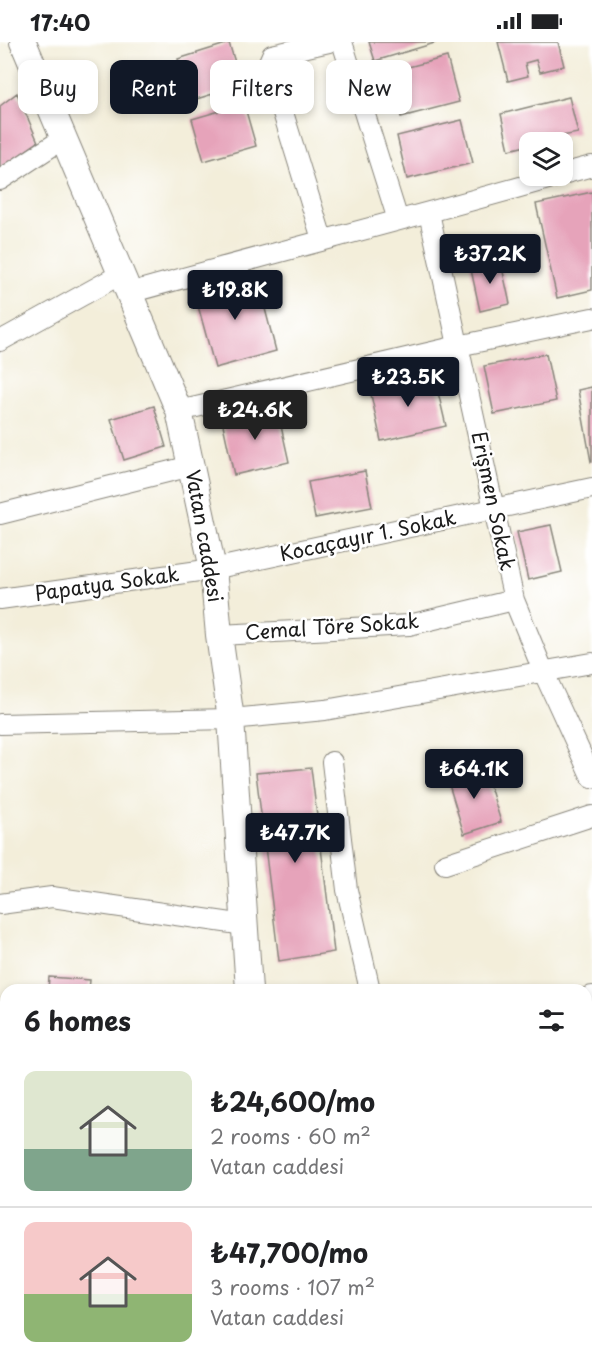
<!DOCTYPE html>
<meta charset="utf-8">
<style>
body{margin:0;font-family:"Playpen Sans",sans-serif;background:#f2f2f2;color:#202124;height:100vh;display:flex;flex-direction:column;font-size:22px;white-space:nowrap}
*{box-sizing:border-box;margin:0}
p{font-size:20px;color:#757577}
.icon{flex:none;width:33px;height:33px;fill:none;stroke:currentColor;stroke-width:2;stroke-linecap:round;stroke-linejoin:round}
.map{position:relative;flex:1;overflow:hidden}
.sheet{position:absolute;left:0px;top:942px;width:592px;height:384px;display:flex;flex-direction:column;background:#fff;border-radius:18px 18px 0 0;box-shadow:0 3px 9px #0003}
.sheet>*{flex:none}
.hud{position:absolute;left:18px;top:18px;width:556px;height:54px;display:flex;gap:12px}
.fabs{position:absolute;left:519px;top:90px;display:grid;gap:12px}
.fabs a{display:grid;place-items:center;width:54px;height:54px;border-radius:12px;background:#fff;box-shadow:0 3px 9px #0003;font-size:30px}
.price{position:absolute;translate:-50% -51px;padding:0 14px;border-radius:6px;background:#111827;color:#fff;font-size:20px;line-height:39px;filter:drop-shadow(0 2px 3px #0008)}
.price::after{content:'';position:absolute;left:50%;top:36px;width:18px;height:14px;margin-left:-9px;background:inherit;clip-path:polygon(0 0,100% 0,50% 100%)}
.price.selected{background:#222;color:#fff}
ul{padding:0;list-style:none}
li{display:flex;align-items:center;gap:18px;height:150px;padding:0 24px}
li+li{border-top:2px solid #e0e0e0}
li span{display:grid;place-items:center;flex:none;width:168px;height:120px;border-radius:12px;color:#555}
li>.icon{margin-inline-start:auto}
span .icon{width:72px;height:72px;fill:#fffc;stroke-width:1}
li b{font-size:26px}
h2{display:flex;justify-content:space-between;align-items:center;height:72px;padding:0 24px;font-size:26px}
.chip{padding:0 21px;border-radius:12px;background:#fff;box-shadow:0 3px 9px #0003;font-size:21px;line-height:54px}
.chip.selected{background:#111827;color:#fff}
.status{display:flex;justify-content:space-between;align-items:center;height:42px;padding:0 30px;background:#fff;direction:ltr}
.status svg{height:16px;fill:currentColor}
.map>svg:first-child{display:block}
.building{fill:#e6a3ba}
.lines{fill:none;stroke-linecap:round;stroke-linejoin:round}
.minor-casing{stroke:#88857b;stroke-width:22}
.tertiary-casing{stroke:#88857b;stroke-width:28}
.minor{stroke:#fff;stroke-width:20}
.tertiary{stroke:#fff;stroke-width:26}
.labels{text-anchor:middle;stroke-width:5;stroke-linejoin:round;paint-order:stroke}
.street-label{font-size:20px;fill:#1c1c1c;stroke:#fff}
</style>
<div class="status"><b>17:40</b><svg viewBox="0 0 49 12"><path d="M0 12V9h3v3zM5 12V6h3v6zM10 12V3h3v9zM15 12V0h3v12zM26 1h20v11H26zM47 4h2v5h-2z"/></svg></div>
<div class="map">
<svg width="592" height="1326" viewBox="0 0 592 1326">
<rect width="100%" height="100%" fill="#fff"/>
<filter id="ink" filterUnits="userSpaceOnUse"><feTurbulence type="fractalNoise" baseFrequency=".0167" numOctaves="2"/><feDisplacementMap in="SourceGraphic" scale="12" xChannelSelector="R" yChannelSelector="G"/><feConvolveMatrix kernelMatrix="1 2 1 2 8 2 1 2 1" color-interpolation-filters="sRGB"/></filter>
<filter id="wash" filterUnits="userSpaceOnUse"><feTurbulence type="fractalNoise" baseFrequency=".008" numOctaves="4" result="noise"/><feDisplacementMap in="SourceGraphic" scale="24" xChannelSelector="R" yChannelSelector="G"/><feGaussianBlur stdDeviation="1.35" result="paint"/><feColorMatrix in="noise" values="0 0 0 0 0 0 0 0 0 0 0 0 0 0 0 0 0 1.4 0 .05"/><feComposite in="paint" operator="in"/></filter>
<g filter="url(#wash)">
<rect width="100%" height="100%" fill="#f3eeda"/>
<g id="blocks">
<path class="building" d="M369 0H435V1L375 19Z
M498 0H558L564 24 540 30 536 18 525 21 528 34 508 39Z
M229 1 242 43 190 59 178 17Z
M447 15 459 60 401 75 389 30Z
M17 51 38 100 0 126V64Z
M569 55 578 91 530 100V103L509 108 501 72Z
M244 62 256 104 204 119 192 77Z
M462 78 473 121 407 137 397 94Z
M592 150V248L557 256 536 162Z
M500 216 510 262 480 269 470 223Z
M256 232 276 309 215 326 194 249Z
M546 312 556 359 494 372 484 324Z
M434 333 446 384 381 399 370 348Z
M592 345V420H591L578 348Z
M154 364 166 405 124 418 111 377Z
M277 366 289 420 234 433 222 378Z
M365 429 372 465 315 476 308 440Z
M551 483 562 530 528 538 517 490Z
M484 725 501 780 464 792 447 736Z
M311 726 334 910 279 919 256 731Z
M49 935 90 938 89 948H48Z
M143 944 181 946V948H143Z
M6 1051V1082H5L0 1052Z
M285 1320H365V1326H284Z
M391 1320H474L477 1326H391Z"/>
</g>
</g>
<g filter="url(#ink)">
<use href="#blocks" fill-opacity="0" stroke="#88857b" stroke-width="1.5"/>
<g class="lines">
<g class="minor-casing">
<path id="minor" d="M342 0 398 178
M562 132 592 124
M0 138 64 96
M429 171 514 558 544 631 592 736
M322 197 268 22 272 13 329 0
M129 251C272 211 416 175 559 134
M0 299 121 232
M179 369 458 304 592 276
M0 472 191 424
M0 557 213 527 592 446
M219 593 409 583 514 558
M0 682 231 677 325 668 592 621
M332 720 347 848 370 948
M445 822 592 774
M0 862 52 855 245 883
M586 956 592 954
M0 1032H6
M586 1116 592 1127
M0 1195 6 1204
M0 1307 6 1306
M83 1320 87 1326
M511 1320 515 1326"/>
</g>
<g class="tertiary-casing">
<path id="tertiary" d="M23 0 179 369 213 527 219 593 231 677 249 948
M246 1326V1320"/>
</g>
<use href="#minor" class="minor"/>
<use href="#tertiary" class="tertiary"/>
</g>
</g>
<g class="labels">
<g class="street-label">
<text transform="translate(493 459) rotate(78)" y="7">Erişmen Sokak</text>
<text transform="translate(204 494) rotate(80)" y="7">Vatan caddesi</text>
<text transform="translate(368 494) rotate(-12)" y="7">Kocaçayır 1. Sokak</text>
<text transform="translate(107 542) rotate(-8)" y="7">Papatya Sokak</text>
<text transform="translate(332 585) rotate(-4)" y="7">Cemal Töre Sokak</text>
</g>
</g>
</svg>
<div class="fabs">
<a><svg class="icon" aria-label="layers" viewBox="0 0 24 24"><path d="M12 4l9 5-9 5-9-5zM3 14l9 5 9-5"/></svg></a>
</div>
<b class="price" style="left:490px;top:243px">₺37.2K</b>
<b class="price" style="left:235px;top:279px">₺19.8K</b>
<b class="price" style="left:408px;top:366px">₺23.5K</b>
<b class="price selected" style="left:255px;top:399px">₺24.6K</b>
<b class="price" style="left:474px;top:758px">₺64.1K</b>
<b class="price" style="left:295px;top:822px">₺47.7K</b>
<div class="hud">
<a class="chip">Buy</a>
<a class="chip selected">Rent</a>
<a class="chip">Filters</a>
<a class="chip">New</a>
</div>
<section class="sheet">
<h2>6 homes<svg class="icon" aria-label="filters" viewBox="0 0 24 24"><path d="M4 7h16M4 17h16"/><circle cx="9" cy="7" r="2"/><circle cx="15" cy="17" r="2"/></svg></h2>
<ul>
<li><span style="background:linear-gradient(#dfe7d0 65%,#7fa58c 0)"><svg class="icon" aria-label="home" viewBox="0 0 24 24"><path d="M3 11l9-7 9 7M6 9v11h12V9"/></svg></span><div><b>₺24,600/mo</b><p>2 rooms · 60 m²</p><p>Vatan caddesi</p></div></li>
<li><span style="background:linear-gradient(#f6c9c9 60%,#8fb573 0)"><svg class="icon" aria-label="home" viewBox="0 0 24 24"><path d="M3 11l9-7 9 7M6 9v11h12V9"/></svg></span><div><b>₺47,700/mo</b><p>3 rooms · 107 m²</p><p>Vatan caddesi</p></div></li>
</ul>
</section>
</div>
